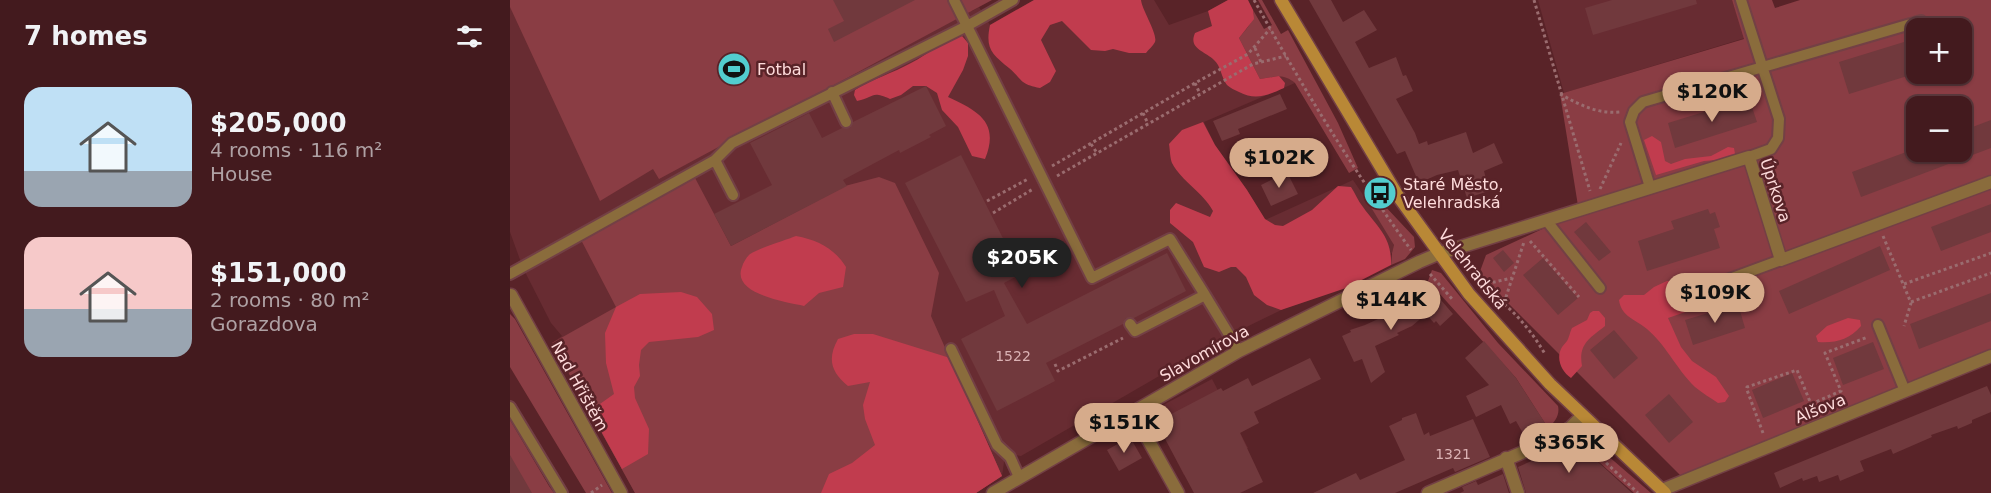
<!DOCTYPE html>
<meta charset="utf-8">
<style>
body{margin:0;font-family:"DejaVu Sans",sans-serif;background:#4d272b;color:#f1f3f6;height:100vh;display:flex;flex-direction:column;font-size:22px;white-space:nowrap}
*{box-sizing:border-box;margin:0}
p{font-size:20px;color:#afa1a4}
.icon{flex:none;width:33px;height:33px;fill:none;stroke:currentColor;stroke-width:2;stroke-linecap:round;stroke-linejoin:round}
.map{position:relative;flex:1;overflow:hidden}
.panel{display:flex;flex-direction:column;background:#431a1e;width:510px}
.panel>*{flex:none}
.buttons{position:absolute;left:1396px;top:18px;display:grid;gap:12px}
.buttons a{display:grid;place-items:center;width:66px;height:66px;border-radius:12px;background:#431a1e;box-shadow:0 2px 4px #0004,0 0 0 2px #5b383c;font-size:30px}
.price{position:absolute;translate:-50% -51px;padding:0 14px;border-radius:21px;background:#d6ab8b;color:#111;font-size:20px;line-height:39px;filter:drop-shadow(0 2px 3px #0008)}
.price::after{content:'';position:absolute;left:50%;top:36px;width:18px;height:14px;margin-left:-9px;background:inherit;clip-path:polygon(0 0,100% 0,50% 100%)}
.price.active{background:#222;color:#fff}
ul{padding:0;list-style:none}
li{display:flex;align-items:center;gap:18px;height:150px;padding:0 24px}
li span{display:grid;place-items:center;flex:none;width:168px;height:120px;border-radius:18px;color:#555}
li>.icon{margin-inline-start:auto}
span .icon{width:72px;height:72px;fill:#fffc;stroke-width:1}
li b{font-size:26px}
h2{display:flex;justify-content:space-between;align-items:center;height:72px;padding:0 24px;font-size:26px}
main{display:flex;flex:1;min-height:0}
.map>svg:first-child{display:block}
.built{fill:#682c32}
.green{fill:#8a3d44;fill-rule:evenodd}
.forest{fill:#c13c4e}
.building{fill:#71393d}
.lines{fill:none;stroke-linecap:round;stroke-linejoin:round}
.lane-casing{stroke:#734045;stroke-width:14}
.street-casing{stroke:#734045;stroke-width:15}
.secondary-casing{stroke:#734045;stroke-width:15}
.path{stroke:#9a6c6f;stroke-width:3;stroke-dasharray:3 3;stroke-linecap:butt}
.lane{stroke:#8a6c3c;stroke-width:10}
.street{stroke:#8a6c3c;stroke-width:12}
.secondary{stroke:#b98836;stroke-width:12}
.labels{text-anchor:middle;stroke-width:5;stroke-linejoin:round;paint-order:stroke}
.number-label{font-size:14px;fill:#dbb2b4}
.poi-label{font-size:16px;fill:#fedbdb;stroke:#592328;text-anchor:start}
.street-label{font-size:16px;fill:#fedbdb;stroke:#592328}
</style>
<main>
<section class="panel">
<h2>7 homes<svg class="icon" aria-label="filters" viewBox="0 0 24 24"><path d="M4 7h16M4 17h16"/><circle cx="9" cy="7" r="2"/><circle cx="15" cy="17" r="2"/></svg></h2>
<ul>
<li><span style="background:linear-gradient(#bfe0f5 70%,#9aa5b1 0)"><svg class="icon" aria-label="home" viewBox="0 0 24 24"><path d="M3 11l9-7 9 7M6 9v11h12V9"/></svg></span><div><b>$205,000</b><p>4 rooms · 116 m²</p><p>House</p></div></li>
<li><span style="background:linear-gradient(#f6c9c9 60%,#9aa5b1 0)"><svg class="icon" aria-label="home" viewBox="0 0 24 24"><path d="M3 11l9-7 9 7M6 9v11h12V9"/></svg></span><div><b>$151,000</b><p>2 rooms · 80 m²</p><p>Gorazdova</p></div></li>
</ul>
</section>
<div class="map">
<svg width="1481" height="493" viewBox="0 0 1481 493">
<rect width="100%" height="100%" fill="#592328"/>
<path class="built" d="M0 0 462 11 469 7 480 25 524 0H644L659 25 698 11 718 0H738L743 10 741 24 769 76 779 77 785 83 694 122 705 145 737 190 755 220 843 180 883 239 884 246 882 253 875 259 720 335 511 456 505 455 500 457 494 462 492 476 466 493H125L42 343 52 336 41 323 13 268 0 232Z
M1028 0H1222L1235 38 1054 93Z
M702 379 738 448 674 475 642 411Z"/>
<path class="green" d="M0 0H482L149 179 143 169 90 201 0 7Z
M748 0H752L771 34 778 30 828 123 848 168 839 173 785 83C774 73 764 77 750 79L729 38C736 29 745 22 743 10L754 29 762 25Z
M1222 0H1262L1265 8 1290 0H1481V356L1176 481 969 274 976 255 1069 212 1050 94 1234 39ZM1407 28H1452V74H1407ZM1407 106H1452V152H1407Z
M184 176 221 246 335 186 369 177 385 183 429 273 421 316 492 476 466 493H125L42 343 106 307 69 236Z
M859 204H873L904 237 905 247 895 259 881 265 882 253 884 245Z
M922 270 931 273 988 343 1048 406C1050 415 1045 422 1038 428L1006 378 918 281Z
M0 314 5 319 102 493H76L0 367Z
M0 420 39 486 44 493H0Z
M1067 435 1075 436 1141 493H1124L1065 441Z"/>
<path class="forest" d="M524 0H631C632 10 648 34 645 42 643 46 638 50 636 53H619L603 49 595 51 581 50 552 21 540 25 531 40 546 71 540 82 530 88C509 84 513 80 499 68 482 54 475 49 480 25Z
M718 0H738L743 10 744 19 729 38 750 79 769 76 775 83 774 88C758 95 746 101 729 92 725 90 720 88 717 85 711 77 711 66 704 60 695 51 678 49 685 33L702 26 698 11Z
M452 36 458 43V56L453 70 438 97C468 111 490 122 475 159L462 156 448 127 432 110 427 93 416 86H403L391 95 380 99C360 90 365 98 347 101L344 95 345 90C362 79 383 73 401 63 419 54 432 40 452 36Z
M693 122 705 145 737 190 755 219 765 225 773 226 802 210 828 186 841 187C845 193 848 201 853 207 868 228 882 237 881 265L836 288 771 310 757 305 744 295 736 277 726 267H721L709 272 694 267 683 242 660 223V210L666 203 700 217 703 211C693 192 672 182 662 163 660 158 660 150 659 144L672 130Z
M1142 136 1151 142 1155 161 1161 164 1175 159 1201 156 1218 147 1224 148 1225 154 1218 159 1194 161 1146 175 1134 140Z
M286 236C308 240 325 249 336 267L333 287 309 293 294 306C276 302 221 294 232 267 233 263 236 258 239 255 246 249 276 240 286 236Z
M1157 281H1172L1182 284 1190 297V307L1158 318 1171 347 1182 361 1206 377 1219 396 1215 402 1208 403C1201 398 1192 393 1185 387 1166 369 1155 342 1133 326 1122 318 1111 315 1109 300L1114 295H1134L1144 287Z
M171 292 187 297 202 314 204 330 188 337 139 342 131 350 129 365 130 376 124 387 125 398 139 429 138 454 112 469 80 411 104 394 96 363 95 333 106 307 130 294Z
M1083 311H1089L1095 318V326C1080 338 1068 344 1072 366L1061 378C1052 372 1046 360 1051 349 1052 346 1055 344 1057 341 1059 338 1060 332 1062 328L1077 320 1080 313Z
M1338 318 1350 320 1351 326C1339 340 1326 343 1308 342L1306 336 1317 326Z
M344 334H363L440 358 492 476 466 493H311L319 474 342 463 365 445 355 419 353 405 360 382 338 386C321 372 317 359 328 339Z"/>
<path class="building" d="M323 0H405L324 42 318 29 334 21Z
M799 0H821L833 22 854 10 867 30 845 42 859 68 886 57 893 76 896 75 903 91 886 99 905 133 909 144 917 141 918 145 956 132 963 153 984 143 993 163 974 171 979 191 957 198 948 170 927 175 909 183 895 151 887 154Z
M1102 0H1186L1187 4 1083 35 1075 8Z
M1407 38V73L1339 94 1329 62Z
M416 86 436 126 419 135 421 137 390 153 389 150 333 180 337 186 221 246 204 214 262 185 240 143 299 113 312 138 332 128H340L343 122Z
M770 94 777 109 728 129 730 134 712 141 703 121Z
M1239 98 1247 122 1165 148 1158 123Z
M1481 120V148L1351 197 1342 172 1407 148V152H1452V131Z
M451 155 511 274 494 283 517 324 657 253 676 291 624 318H616L613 324 536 363 545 381 487 411 451 339 495 316 484 290 456 302 395 183Z
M777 172 788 194 761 206 751 185Z
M1481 204V232L1431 251 1421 227Z
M1198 209 1200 214 1205 212 1210 227 1204 229 1210 248 1137 271 1128 241 1164 229 1161 221Z
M1076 222 1101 252 1089 261 1064 232Z
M1370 246 1380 270 1279 314 1269 291Z
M993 250 1004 263 994 272 983 258Z
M1033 258 1068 298 1048 315 1013 275Z
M925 293 943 314 930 326 926 321 924 323 916 314 902 326 887 333 889 335 865 346 875 372 861 383 852 359 844 362 832 336 841 332 840 330 855 325Z
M1481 293V321L1409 349 1400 324Z
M1228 304 1235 328 1183 345 1175 320Z
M1104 330 1128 358 1104 379 1080 350Z
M974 341 1006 378 1037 426 1015 437 1006 421 1000 424 991 405 966 417 956 396 979 385 955 358Z
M1363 342 1374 369 1333 385 1323 358Z
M800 358 811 379 744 412 749 423 730 433 753 482 730 493H684L646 422 711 388 713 391 738 378 742 386Z
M1282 373 1294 401 1253 418 1242 390Z
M1477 386 1481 395V412L1462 420V423L1448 429 1447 426 1421 435 1422 437 1383 454 1381 449 1350 461 1354 471 1330 481 1328 475 1309 482 1307 476 1293 481 1292 478 1270 488 1264 473Z
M1159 394 1183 422 1159 443 1135 415Z
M906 413 914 435 919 432 920 436 963 419 980 457 945 472 943 468 885 493H803L846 473 850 480 895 460 879 426 892 420V418Z
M620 437 632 458 609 471 597 450Z
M1067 441 1087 461 1122 493H1016L1008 467Z
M0 455 22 493H0Z
M993 474 999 493H950L954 491 952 487 966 481 968 485Z"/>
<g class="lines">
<g class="lane-casing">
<path id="lane" d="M444 0 457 26 503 0
M1231 0 1269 119 1268 138 1261 149 1239 157
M322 92 336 122
M1140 187 1120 122 1124 111 1133 102 1411 21
M223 195 205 160 222 143 457 26 582 278 660 239 695 295
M1036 220 1090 288
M0 274 205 160
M1187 291 1271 260
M620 324 625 331 695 295 729 351
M1368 325 1395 391
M441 349 487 445 500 457 509 477
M0 407 52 493"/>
</g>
<g class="street-casing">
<path id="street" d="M1 295 111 493
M622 411 668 493
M996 458 1008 493
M1152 490 1481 356
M483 493 729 351 909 262 928 254 1239 157 1271 260 1481 182
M918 493 1039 441 1060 428 1072 416"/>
</g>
<g class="secondary-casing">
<path id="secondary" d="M771 0 888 196 959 294 1040 384 1155 493"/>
</g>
<path class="path" d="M744 0C792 86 843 170 901 250
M1024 0 1080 191
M745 48 751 62
M685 83 690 94
M1050 94C1070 105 1087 114 1110 112
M633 113 638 124
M581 144 587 153
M542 166 685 83 738 54 760 29
M547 176 743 64 776 56
M1090 189 1111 143
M477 201 518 179
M483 213 523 189
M1373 236 1401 303 1394 326
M1020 241 1069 297
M920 274 943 300
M1394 284 1481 253
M971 285 1002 278
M980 293C1003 309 1021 330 1035 354
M1401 302 1481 273
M994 303 1014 242
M545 364 548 371 613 338
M1292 417 1294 407 1331 391 1315 353 1358 337
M1253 433 1237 390V387L1287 370 1301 404
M1070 438 1128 493
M81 493 92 485"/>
<use href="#lane" class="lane"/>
<use href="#street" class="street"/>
<use href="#secondary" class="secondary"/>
</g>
<defs>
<g id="stadium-disc" transform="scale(1.725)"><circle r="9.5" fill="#52cdcf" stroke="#592328"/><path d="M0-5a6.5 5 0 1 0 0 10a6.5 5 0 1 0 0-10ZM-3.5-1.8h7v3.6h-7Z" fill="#111"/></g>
<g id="bus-disc" transform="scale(1.725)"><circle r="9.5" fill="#52cdcf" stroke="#592328"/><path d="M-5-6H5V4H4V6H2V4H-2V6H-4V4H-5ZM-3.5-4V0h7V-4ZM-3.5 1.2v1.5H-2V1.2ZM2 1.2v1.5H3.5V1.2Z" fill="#111"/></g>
</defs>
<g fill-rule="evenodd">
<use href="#stadium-disc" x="224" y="69"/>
<use href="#bus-disc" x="870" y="193"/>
</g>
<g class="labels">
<g class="number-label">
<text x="503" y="361">1522</text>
<text x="943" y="459">1321</text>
</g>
<g class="poi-label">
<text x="247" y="75">Fotbal</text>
<text x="893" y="190">Staré Město,<tspan x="893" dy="18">Velehradská</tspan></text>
</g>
<g class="street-label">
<text transform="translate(1266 190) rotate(72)" y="6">Úprkova</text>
<text transform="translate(963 269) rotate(51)" y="6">Velehradská</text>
<text transform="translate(694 353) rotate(-29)" y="6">Slavomírova</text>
<text transform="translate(70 386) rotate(61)" y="6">Nad Hřištěm</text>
<text transform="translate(1310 408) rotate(-22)" y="6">Alšova</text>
</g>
</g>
</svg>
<div class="buttons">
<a>+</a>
<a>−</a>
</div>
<b class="price" style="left:1202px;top:123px">$120K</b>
<b class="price" style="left:769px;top:189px">$102K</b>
<b class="price active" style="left:512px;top:289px">$205K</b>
<b class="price" style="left:1205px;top:324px">$109K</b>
<b class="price" style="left:881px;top:331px">$144K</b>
<b class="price" style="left:614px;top:454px">$151K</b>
<b class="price" style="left:1059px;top:474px">$365K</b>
</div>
</main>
